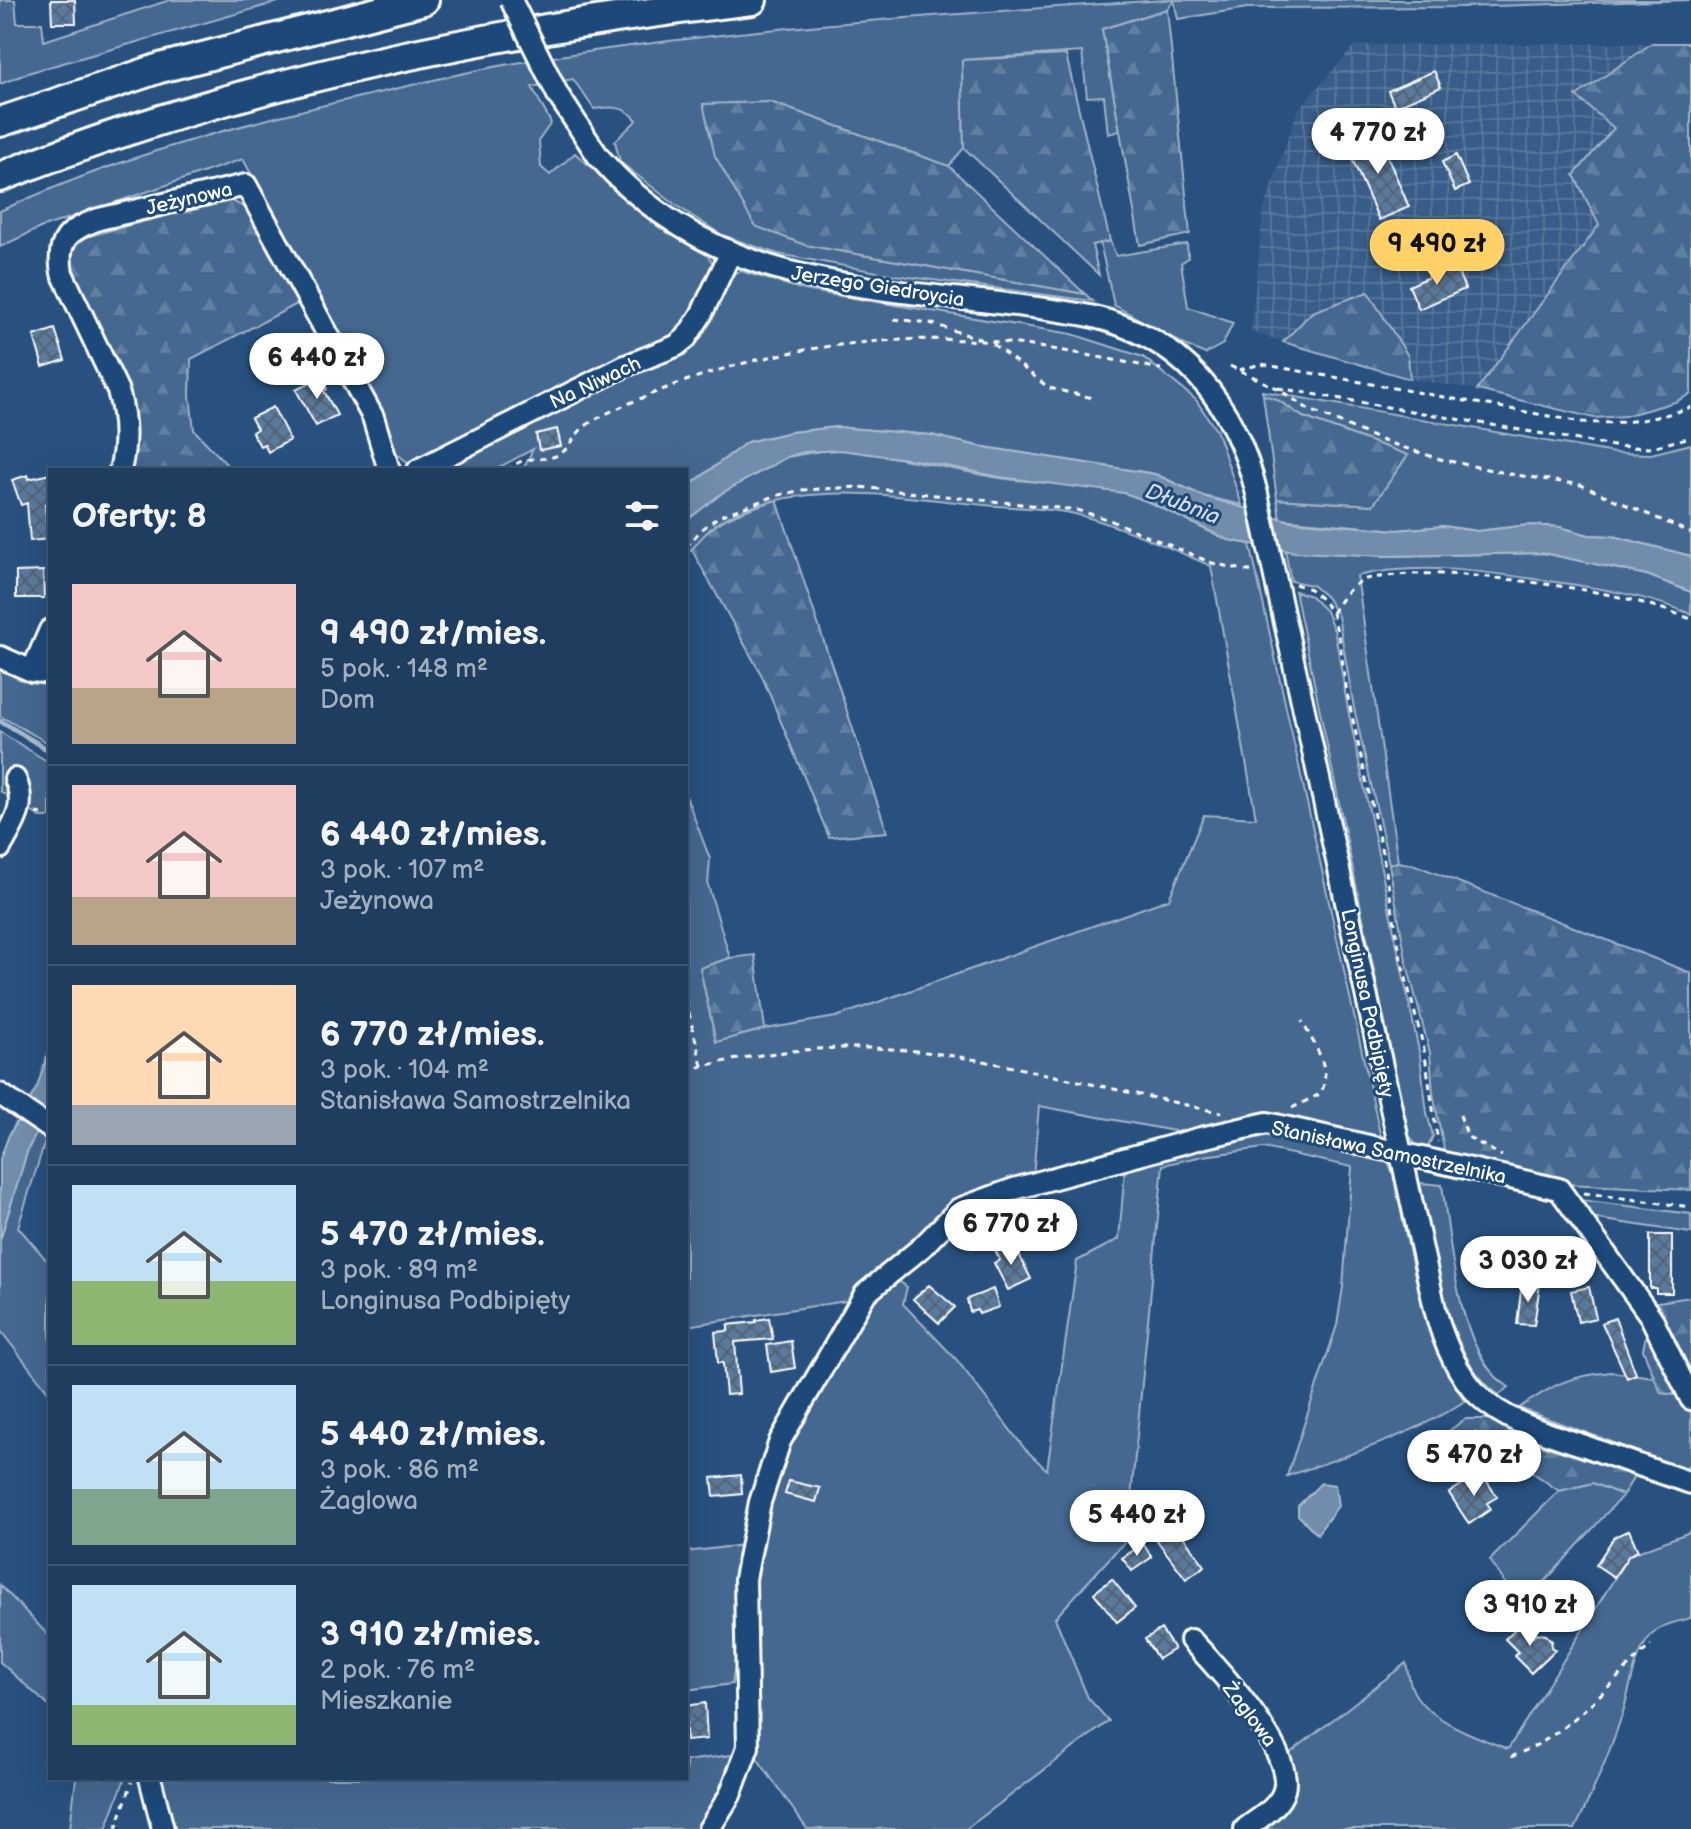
<!DOCTYPE html>
<html lang="pl">
<meta charset="utf-8">
<style>
body{margin:0;font-family:"Balsamiq Sans",sans-serif;background:#264465;color:#f1f3f6;height:100vh;display:flex;flex-direction:column;font-size:30px;white-space:nowrap}
*{box-sizing:border-box;margin:0}
p{font-size:26px;color:#a1aebd}
.icon{flex:none;width:44px;height:44px;fill:none;stroke:currentColor;stroke-width:2;stroke-linecap:round;stroke-linejoin:round}
.map{position:relative;flex:1;overflow:hidden}
.panel{position:absolute;left:48px;top:468px;width:640px;height:1312px;display:flex;flex-direction:column;background:#1e3d5f;border-radius:0px;box-shadow:0 8px 32px #0002,0 0 0 2px #3c5674}
.panel>*{flex:none}
.price{position:absolute;translate:-50% -68px;padding:0 18px;border-radius:28px;background:#fff;color:#222;font-size:26px;line-height:52px;filter:drop-shadow(0 2px 4px #0008)}
.price::after{content:'';position:absolute;left:50%;top:48px;width:24px;height:18px;margin-left:-12px;background:inherit;clip-path:polygon(0 0,100% 0,50% 100%)}
.price.selected{background:#ffd166;color:#111}
ul{padding:0;list-style:none}
li{display:flex;align-items:center;gap:24px;height:200px;padding:0 24px}
li+li{border-top:2px solid #3c5674}
li span{display:grid;place-items:center;flex:none;width:224px;height:160px;border-radius:0px;color:#555}
li>.icon{margin-inline-start:auto}
span .icon{width:96px;height:96px;fill:#fffc;stroke-width:1}
li b{font-size:34px}
h2{display:flex;justify-content:space-between;align-items:center;height:96px;padding:0 24px;font-size:34px}
.map>svg:first-child{display:block}
.industrial{fill:url(#industrial-grid)}
.green{fill:#446890;stroke:#a2b4c8;stroke-width:2}
.forest{fill:url(#forest-firs);stroke:#a2b4c8;stroke-width:2}
.water{fill:#718dab;stroke:#aabbcd;stroke-width:2}
.lines{fill:none;stroke-linecap:round;stroke-linejoin:round}
.stream{stroke:#aabbcd;stroke-width:5}
.building{fill:url(#building-cross-hatch);stroke:#fff;stroke-width:2}
.minor-casing{stroke:#fff;stroke-width:26}
.highway-casing{stroke:#fff;stroke-width:34}
.path{stroke:#fff;stroke-width:3;stroke-dasharray:6 6;stroke-linecap:butt}
.minor{stroke:#1f4a7a;stroke-width:20}
.highway{stroke:#1f4a7a;stroke-width:28}
.minor-bridge-casing{stroke:#fff;stroke-width:26;stroke-linecap:butt}
.minor-bridge{stroke:#1f4a7a;stroke-width:20}
.labels{text-anchor:middle;stroke-width:6;stroke-linejoin:round;paint-order:stroke}
.street-label{font-size:20px;fill:#fff;stroke:#1f4a7a}
.water-label{font-size:22px;font-style:italic;fill:#d4dde6;stroke:#1f4a7a}
</style>
<div class="map">
<svg width="1691" height="1829" viewBox="0 0 1691 1829">
<defs>
<pattern id="industrial-grid" width="8" height="8" patternUnits="userSpaceOnUse" patternTransform="scale(2)"><rect width="8" height="8" fill="#375d88"/><path d="M0 4h8M4 0v8" fill="none" stroke="#55759a"/></pattern>
<pattern id="forest-firs" width="22" height="20" patternUnits="userSpaceOnUse" patternTransform="scale(2)"><rect width="22" height="20" fill="#446890"/><path d="M5 1l3.5 6h-7zM16 11l3.5 6h-7z" fill="#607fa1"/></pattern>
<pattern id="building-cross-hatch" width="8" height="8" patternUnits="userSpaceOnUse" patternTransform="scale(2)"><rect width="8" height="8" fill="#5a7a9d"/><path d="M0 0l8 8M0 8l8-8" fill="none" stroke="#536374"/></pattern>
</defs>
<rect width="100%" height="100%" fill="#28517f"/>
<filter id="ink" filterUnits="userSpaceOnUse"><feTurbulence type="fractalNoise" baseFrequency=".0125" numOctaves="2"/><feDisplacementMap in="SourceGraphic" scale="16" xChannelSelector="R" yChannelSelector="G"/><feConvolveMatrix kernelMatrix="1 2 1 2 8 2 1 2 1" color-interpolation-filters="sRGB"/></filter>
<g filter="url(#ink)">
<path class="industrial" d="M1652 43 1577 96 1614 128 1574 175 1599 225 1477 390 1410 379 1251 332 1263 212 1297 111 1355 45Z"/>
<path class="green" d="M0 0H15L17 23H42L44 41 170 0H285L31 72 0 84Z
M1166 0H1691L1460 7 1247 8 1178 19 1174 0 1167 9 1102 29 1120 131 1108 134 1104 96 1087 97 1082 52 962 60 964 148 949 166 770 102 805 245 1085 294 1093 301 894 275 778 254 722 235 677 206 620 162 615 141 637 120C625 106 612 106 594 109L573 79 532 87 551 123 539 140 541 167 550 175 575 153 660 228 708 256 712 262V270L686 326 668 339 526 405 408 463 392 449 365 386 243 159 40 228 0 247V211C117 157 243 123 369 95 418 84 467 71 516 63 731 27 949 14 1166 0Z
M1110 241 1116 256 1187 244 1188 258 1181 263 1188 307 1233 323 1223 344 1205 354 1187 346 1114 305 1100 243Z
M741 271 804 290 1072 334 1143 357 1196 400 1217 432 1242 505 1203 496 1155 474 978 446 931 435 836 427 791 432 747 442 686 488V470H517L525 466 533 449 494 470H433L644 367C719 349 698 328 730 275Z
M1262 391 1614 453 1651 454 1691 444V556L1614 536 1589 535 1560 527 1529 525 1477 531 1443 526 1397 530 1280 519 1277 499 1373 505 1407 455 1303 417 1276 399 1263 395Z
M832 449C889 454 944 468 1000 478 1040 484 1090 483 1127 494 1170 507 1205 537 1250 544L1381 1138 1353 1137 1265 1116 1178 1138 1174 1131 1039 1106 1033 1177 945 1211 852 1300 686 1326V796L710 859 708 885 730 958 700 968 716 1042 765 1029 836 1017 1169 899 1204 815 1256 818 1211 566C1167 547 1122 526 1075 514 1046 507 1013 508 984 505 901 497 797 477 720 521 705 530 699 545 686 554V521L722 493 787 457Z
M1285 550 1387 556 1543 553 1647 575 1691 592V614C1642 594 1593 587 1541 580 1480 571 1418 562 1357 576L1398 862 1389 864 1354 708 1338 616 1326 597 1312 585 1291 581Z
M1295 591 1311 596 1326 611 1335 633 1348 709 1420 1056 1427 1113 1433 1136 1428 1147 1423 1148 1416 1145 1408 1134Z
M0 665 50 679V744L0 716Z
M0 732 50 763V817H40L0 791Z
M39 1127 48 1132 18 1227 50 1264V1394L0 1330V1240L28 1149Z
M1269 1128 1386 1158 1393 1174C1410 1248 1421 1339 1465 1401 1411 1436 1348 1455 1287 1476L1337 1325 1343 1287 1352 1167 1264 1148 1203 1156 1163 1165 1127 1539 1055 1618 1088 1698 1109 1721 966 1829H807L752 1751 754 1558 764 1513 772 1498 771 1486 794 1431 872 1297 893 1277 907 1287 903 1304 956 1359 1025 1449 1047 1470 1077 1261 1119 1239 1125 1168Z
M1420 1183 1442 1185C1451 1241 1457 1357 1509 1387L1499 1395C1444 1358 1433 1245 1420 1183Z
M1572 1199 1691 1214V1233L1591 1218Z
M1611 1372 1655 1377 1662 1393 1685 1396 1691 1415V1464L1685 1469 1519 1408C1553 1385 1568 1376 1611 1372Z
M1593 1483 1623 1495 1521 1608 1490 1560 1559 1491Z
M1691 1529V1618C1675 1622 1659 1625 1648 1639 1633 1660 1630 1692 1622 1715 1609 1755 1593 1792 1575 1829H1262L1286 1756 1406 1663C1408 1671 1409 1681 1412 1688 1424 1719 1479 1738 1508 1749L1629 1555 1690 1532Z
M744 1545 738 1649 732 1684 686 1690V1552Z
M0 1585 50 1637V1707L0 1662Z
M732 1755 725 1791 704 1829H171L156 1778H686V1761Z
M76 1778H125L106 1829H70Z"/>
<path class="forest" d="M1167 9 1190 234 1140 245 1102 29Z
M1652 43H1691V394L1675 402 1625 416 1594 418 1477 390 1599 225 1574 175 1614 128 1576 96Z
M1066 55 1110 241 1092 245 1099 275 964 148 962 60Z
M770 102 949 166 1085 294 805 245 755 226 715 156 703 104Z
M227 199 249 209 301 302 191 359 190 396 194 430 232 470H128L132 442 67 274 71 241Z
M1368 292 1408 356 1410 379 1283 342 1312 312Z
M1263 395 1276 399 1303 417 1408 455 1373 505 1277 499Z
M777 500 887 832 829 837 761 674 692 550C713 518 742 511 777 500Z
M1398 862 1415 865 1691 973V1190L1565 1184 1445 1154 1433 1093 1430 1053 1406 960 1389 864Z
M755 955 765 1029 716 1042 700 968 730 958Z
M1691 1297V1369L1675 1375 1685 1396 1661 1393 1643 1350 1652 1303Z
M1465 1419H1488L1528 1441 1635 1475 1623 1495 1593 1483 1559 1491 1475 1432 1456 1447 1446 1433Z"/>
<path class="water" d="M837 427 931 435 978 446 1155 474 1203 496 1290 521 1397 530 1443 526 1477 531 1529 525 1560 527 1589 535 1613 536 1691 556V592L1647 575 1543 553 1387 556 1295 552 1228 540 1147 501 1124 493 1000 477 921 461 841 450 804 452 787 457 722 493 686 521V488L747 442 791 432Z
M50 1047V1108L28 1149 0 1240V1159L9 1135 37 1087Z
M1321 1483 1335 1485 1338 1506 1317 1534 1298 1515V1506Z"/>
<g class="lines">
<path class="stream" d="M0 721 50 751"/>
</g>
<path class="building" d="M51 0H75L76 23H52Z
M1434 71 1441 87 1395 107 1388 91Z
M1377 132 1409 207 1379 220 1346 145Z
M1456 155 1469 185 1455 191 1442 162Z
M1455 265 1465 289 1419 309 1409 286Z
M55 329 65 360 43 367 34 336Z
M320 377 327 389 324 391 337 415 316 426 296 390Z
M273 407 290 440 268 452 264 444 260 446 252 432 257 429 251 418Z
M557 429 561 446 539 450 536 434Z
M50 474V504H45L48 539 30 541 27 503 21 505 12 480 28 475 29 479Z
M43 571 44 598H16V572Z
M1650 1235H1672V1293H1656V1288H1650Z
M1013 1242 1031 1279 1008 1290 994 1263 1000 1260 995 1250Z
M1522 1282 1540 1284 1534 1325 1517 1324Z
M929 1285 955 1307 939 1323 913 1299Z
M1589 1287 1596 1318 1578 1322 1571 1291Z
M993 1289 999 1307 979 1314 977 1310 970 1312 967 1299Z
M769 1318 773 1339 735 1342 739 1394 726 1395 723 1363H718L715 1332 728 1331V1325L756 1322V1320Z
M1615 1318 1636 1374 1627 1378 1602 1323Z
M791 1341 795 1368 771 1372 767 1345Z
M1481 1472 1497 1497 1487 1503 1491 1509 1469 1524 1449 1493Z
M741 1475 742 1494 714 1497 712 1478Z
M789 1481 820 1488 816 1502 785 1494Z
M1179 1522 1187 1533 1183 1536 1205 1566 1186 1579 1156 1539Z
M1629 1530 1638 1551 1629 1555 1614 1577 1596 1565 1614 1537Z
M1143 1544 1152 1557 1132 1571 1122 1558Z
M1112 1579 1135 1608 1117 1622 1094 1593Z
M1520 1624 1533 1637 1537 1633 1546 1635 1552 1641 1551 1647 1555 1650 1531 1673 1514 1656 1518 1652 1505 1639Z
M1161 1629 1174 1649 1158 1659 1145 1639Z
M705 1703 707 1739 686 1741V1706Z"/>
<g class="lines">
<g class="minor-casing">
<path id="minor" d="M598 156C728 307 912 283 1090 316 1184 337 1235 404 1257 494
M120 470C127 443 126 418 118 391L62 273C56 240 68 230 99 219L246 185 373 417 389 470
M418 470 625 366 676 346 686 338 701 315 730 254
M1285 623 1435 1309C1443 1341 1456 1372 1479 1396 1507 1423 1550 1434 1585 1446 1620 1459 1656 1471 1691 1483
M0 657 32 671 50 673
M32 671 50 630
M0 848C13 824 28 806 15 779
M0 1094 50 1128
M1191 1640C1217 1667 1295 1752 1284 1790 1279 1808 1259 1818 1245 1829
M150 1778 163 1829
M709 1829 730 1795 748 1747 745 1579 760 1502 780 1441 865 1294 922 1247 959 1209 1014 1189 1201 1138 1267 1123 1559 1189 1651 1317 1691 1399"/>
</g>
<g class="highway-casing">
<path id="highway" d="M0 122 160 68 424 0
M0 177C237 82 499 29 752 0"/>
</g>
<path class="path" d="M894 319 930 323 986 341
M993 344 1049 388 1093 398
M1230 366 1277 388 1308 409 1383 441 1440 459 1510 474 1581 485 1691 533
M1239 370 1261 364 1582 422C1621 425 1654 420 1691 407
M1278 388 1613 446 1649 448 1691 437
M506 470C511 467 517 463 522 461 533 457 546 461 558 455 570 449 573 437 582 429 593 418 631 402 647 396 763 347 892 330 1017 344 1065 350 1113 360 1161 369
M686 547 701 530 719 516 775 496 802 490 860 487 1077 510 1107 519 1212 563 1253 572
M1295 584 1310 589 1322 600 1332 613 1339 638 1347 693 1385 866 1401 959 1424 1049 1438 1142
M1332 613C1342 598 1349 586 1366 579 1421 569 1475 575 1530 582 1590 590 1634 597 1691 619
M36 813 48 815
M686 1001 702 1066
M686 1070C744 1056 801 1047 861 1048 929 1048 995 1063 1060 1077 1114 1089 1168 1101 1222 1113
M1292 1108 1320 1094C1334 1070 1313 1043 1302 1021
M1460 1115 1468 1137 1502 1156
M1584 1193 1691 1207
M1511 1757C1522 1752 1534 1747 1544 1741 1585 1715 1616 1677 1651 1645
M116 1829 132 1782"/>
<use href="#minor" class="minor"/>
<use href="#highway" class="highway"/>
<g class="minor-bridge-casing">
<path id="minor-bridge" d="M511 0 558 95 598 156
M1257 494 1285 623"/>
</g>
<use href="#minor-bridge" class="minor-bridge"/>
</g>
</g>
<g class="labels">
<g class="street-label">
<text transform="translate(189 198) rotate(-13)" y="7">Jeżynowa</text>
<text transform="translate(878 286) rotate(9)" y="7">Jerzego Giedroycia</text>
<text transform="translate(595 382) rotate(-25)" y="7">Na Niwach</text>
<text transform="translate(1368 1003) rotate(78)" y="7">Longinusa Podbipięty</text>
<text transform="translate(1389 1152) rotate(12)" y="7">Stanisława Samostrzelnika</text>
<text transform="translate(1250 1714) rotate(53)" y="7">Żaglowa</text>
</g>
<g class="water-label">
<text transform="translate(1183 503) rotate(21)" y="8">Dłubnia</text>
</g>
</g>
</svg>
<b class="price" style="left:1378px;top:176px">4 770 zł</b>
<b class="price selected" style="left:1437px;top:287px">9 490 zł</b>
<b class="price" style="left:317px;top:401px">6 440 zł</b>
<b class="price" style="left:1011px;top:1267px">6 770 zł</b>
<b class="price" style="left:1528px;top:1304px">3 030 zł</b>
<b class="price" style="left:1474px;top:1498px">5 470 zł</b>
<b class="price" style="left:1137px;top:1558px">5 440 zł</b>
<b class="price" style="left:1530px;top:1648px">3 910 zł</b>
<section class="panel">
<h2>Oferty: 8<svg class="icon" aria-label="filters" viewBox="0 0 24 24"><path d="M4 7h16M4 17h16"/><circle cx="9" cy="7" r="2"/><circle cx="15" cy="17" r="2"/></svg></h2>
<ul>
<li><span style="background:linear-gradient(#f6c9c9 65%,#b9a48a 0)"><svg class="icon" aria-label="home" viewBox="0 0 24 24"><path d="M3 11l9-7 9 7M6 9v11h12V9"/></svg></span><div><b>9 490 zł/mies.</b><p>5 pok. · 148 m²</p><p>Dom</p></div></li>
<li><span style="background:linear-gradient(#f6c9c9 70%,#b9a48a 0)"><svg class="icon" aria-label="home" viewBox="0 0 24 24"><path d="M3 11l9-7 9 7M6 9v11h12V9"/></svg></span><div><b>6 440 zł/mies.</b><p>3 pok. · 107 m²</p><p>Jeżynowa</p></div></li>
<li><span style="background:linear-gradient(#ffd9b3 75%,#9aa5b1 0)"><svg class="icon" aria-label="home" viewBox="0 0 24 24"><path d="M3 11l9-7 9 7M6 9v11h12V9"/></svg></span><div><b>6 770 zł/mies.</b><p>3 pok. · 104 m²</p><p>Stanisława Samostrzelnika</p></div></li>
<li><span style="background:linear-gradient(#bfe0f5 60%,#8fb573 0)"><svg class="icon" aria-label="home" viewBox="0 0 24 24"><path d="M3 11l9-7 9 7M6 9v11h12V9"/></svg></span><div><b>5 470 zł/mies.</b><p>3 pok. · 89 m²</p><p>Longinusa Podbipięty</p></div></li>
<li><span style="background:linear-gradient(#bfe0f5 65%,#7fa58c 0)"><svg class="icon" aria-label="home" viewBox="0 0 24 24"><path d="M3 11l9-7 9 7M6 9v11h12V9"/></svg></span><div><b>5 440 zł/mies.</b><p>3 pok. · 86 m²</p><p>Żaglowa</p></div></li>
<li><span style="background:linear-gradient(#bfe0f5 75%,#8fb573 0)"><svg class="icon" aria-label="home" viewBox="0 0 24 24"><path d="M3 11l9-7 9 7M6 9v11h12V9"/></svg></span><div><b>3 910 zł/mies.</b><p>2 pok. · 76 m²</p><p>Mieszkanie</p></div></li>
</ul>
</section>
</div>
